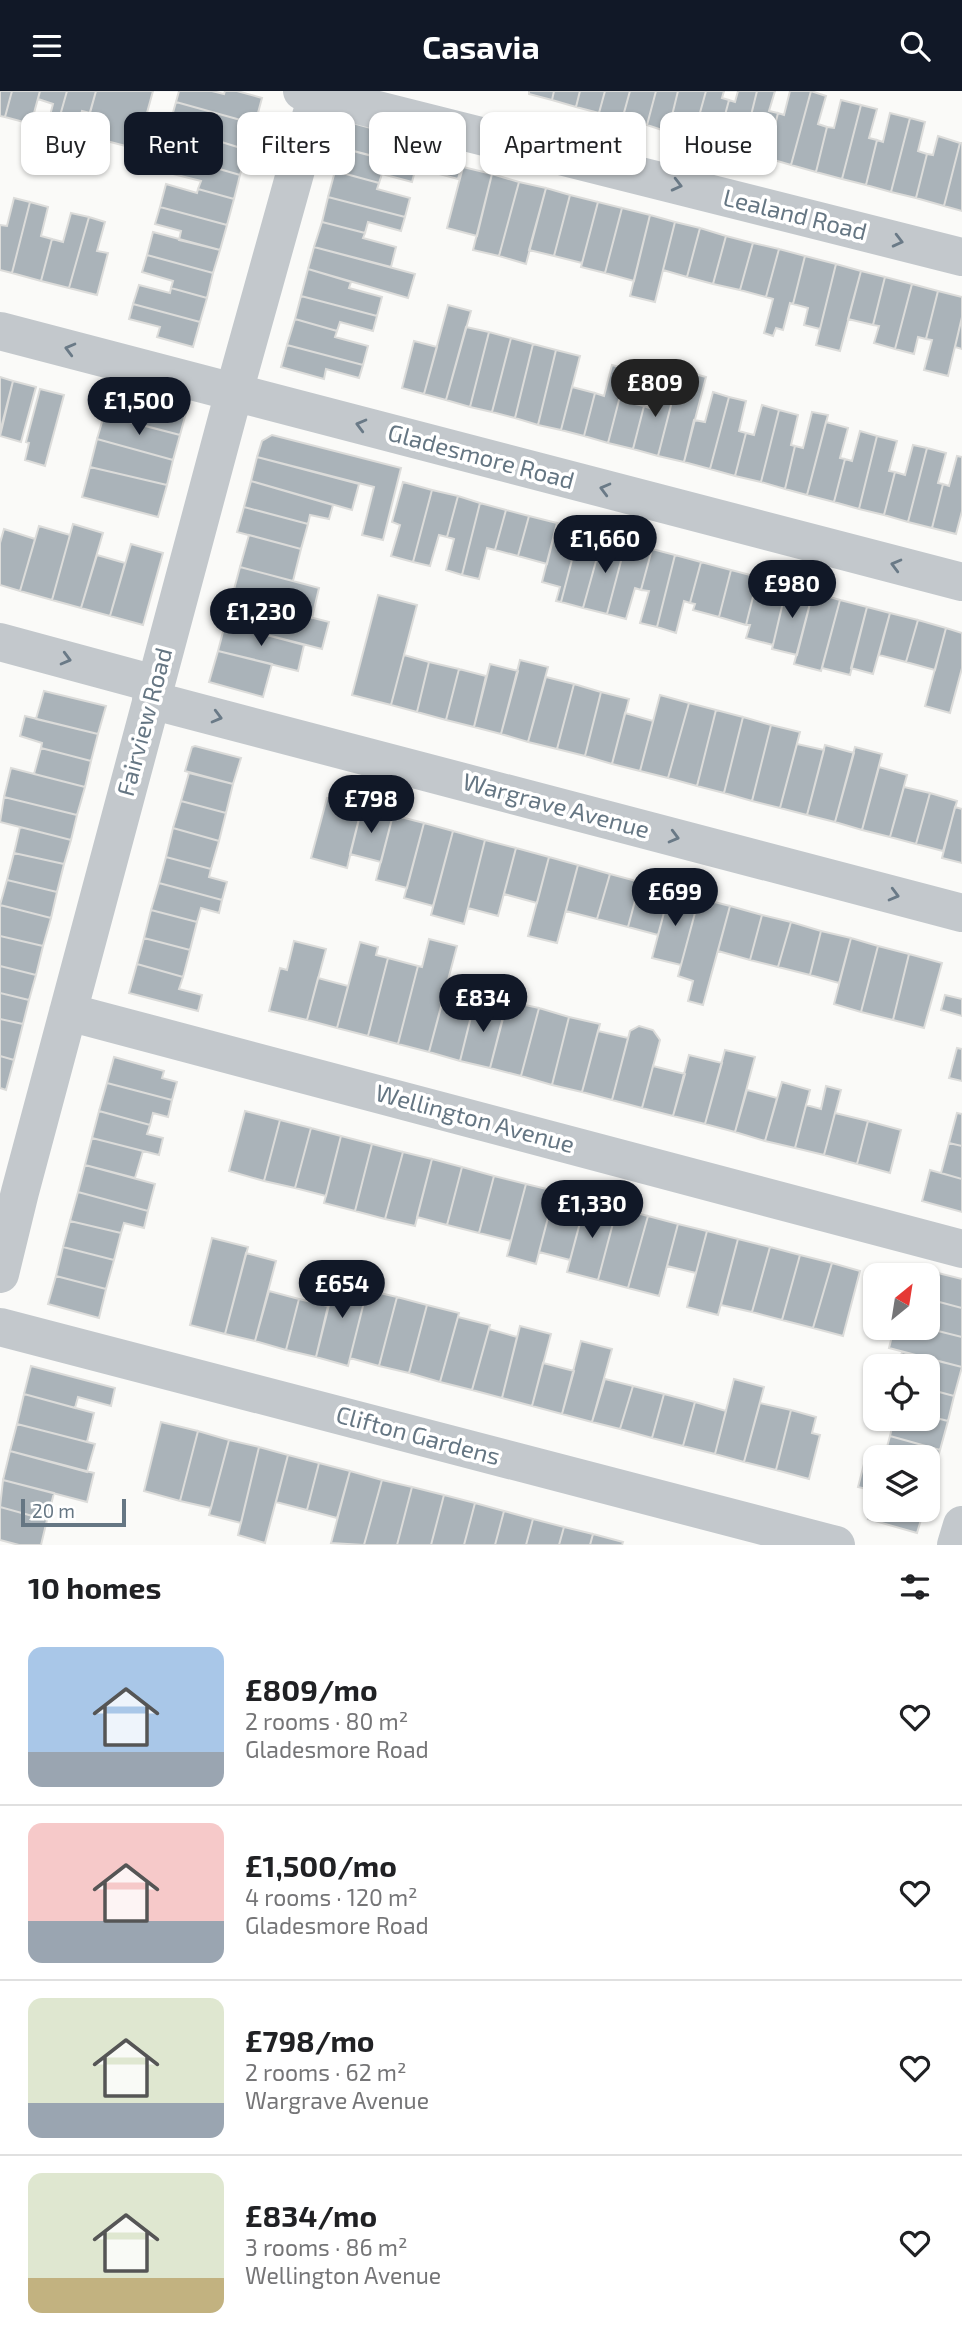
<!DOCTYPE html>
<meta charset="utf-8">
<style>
body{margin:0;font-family:"Exo 2",sans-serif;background:#f2f2f2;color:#202124;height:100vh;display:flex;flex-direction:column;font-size:26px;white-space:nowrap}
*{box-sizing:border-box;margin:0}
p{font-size:23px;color:#757577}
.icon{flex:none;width:38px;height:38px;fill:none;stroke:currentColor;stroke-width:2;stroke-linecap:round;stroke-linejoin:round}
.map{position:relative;height:1454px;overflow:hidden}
.side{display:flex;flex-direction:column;background:#fff;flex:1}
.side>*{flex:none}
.guide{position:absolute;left:21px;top:21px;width:920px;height:63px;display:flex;gap:14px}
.needle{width:46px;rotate:30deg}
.tools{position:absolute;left:863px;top:1172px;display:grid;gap:14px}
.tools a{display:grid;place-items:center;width:77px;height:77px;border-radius:14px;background:#fff;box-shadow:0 2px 5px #0004;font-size:35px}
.scale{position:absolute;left:21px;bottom:18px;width:105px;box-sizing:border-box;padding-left:7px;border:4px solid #657683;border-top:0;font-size:19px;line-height:24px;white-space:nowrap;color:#657683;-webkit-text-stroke:5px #fff;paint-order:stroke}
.price{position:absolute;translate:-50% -60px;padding:0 16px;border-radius:24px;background:#111827;color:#fff;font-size:23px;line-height:46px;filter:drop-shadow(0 2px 4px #0008)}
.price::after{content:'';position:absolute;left:50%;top:42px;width:21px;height:16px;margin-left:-10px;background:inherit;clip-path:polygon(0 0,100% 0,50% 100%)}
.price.on{background:#222;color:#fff}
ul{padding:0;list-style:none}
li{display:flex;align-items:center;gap:21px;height:175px;padding:0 28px}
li+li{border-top:2px solid #e0e0e0}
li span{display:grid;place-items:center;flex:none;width:196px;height:140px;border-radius:14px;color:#555}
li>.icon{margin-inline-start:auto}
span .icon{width:84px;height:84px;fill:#fffc;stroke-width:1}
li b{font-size:30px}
h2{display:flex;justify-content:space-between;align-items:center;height:84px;padding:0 28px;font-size:30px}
.chip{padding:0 24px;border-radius:14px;background:#fff;box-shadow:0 2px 5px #0004;font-size:24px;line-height:63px}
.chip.on{background:#111827;color:#fff}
header{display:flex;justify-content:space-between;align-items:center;height:91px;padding:0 28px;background:#111827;color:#fff;font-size:32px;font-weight:700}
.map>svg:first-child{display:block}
.building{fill:#aab3b9;stroke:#dcdcda;stroke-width:2}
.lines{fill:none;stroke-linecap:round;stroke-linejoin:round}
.minor{stroke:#c3c8cc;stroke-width:38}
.oneway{stroke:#6a7a87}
.labels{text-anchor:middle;stroke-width:7;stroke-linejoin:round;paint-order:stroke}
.street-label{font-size:24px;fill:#657683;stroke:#fff}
</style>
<header><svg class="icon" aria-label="menu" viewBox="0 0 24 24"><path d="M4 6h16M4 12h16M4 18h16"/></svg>Casavia<svg class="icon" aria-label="search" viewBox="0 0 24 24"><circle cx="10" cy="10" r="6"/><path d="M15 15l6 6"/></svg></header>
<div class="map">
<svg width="962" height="1454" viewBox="0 0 962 1454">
<rect width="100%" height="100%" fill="#fafaf8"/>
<path class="building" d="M0 0H12L5 26 0 25Z
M12 0H40L31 33 5 26Z
M40 0H67L56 39 47 36 53 13 38 8Z
M67 0H96L90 22 82 20 76 44 56 39Z
M96 0H153L137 58 99 48 103 32 88 28Z
M179 0H212L224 3 225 0H237L262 7 255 33 176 11Z
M529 0H554L552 9 529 3Z
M554 0H580L576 16 552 9Z
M580 0H605L599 22 576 16Z
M605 0H630L622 29 599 22Z
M630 0H656L647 34 622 29Z
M656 0H678L668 41 647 34Z
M678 0H706L693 47 668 41Z
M706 0H724L722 7 729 9 717 54 693 47Z
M738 0H757L742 61 717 54 729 9 735 11Z
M757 0H775L769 20 778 22 767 67 742 61Z
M790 0H811L791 74 767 67 778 22 784 24Z
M811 0 826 5 818 33 827 36 816 81 791 74Z
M841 9 861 14 842 88 816 81 827 36 834 37Z
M176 11 255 33 247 59 212 48 213 44 170 32Z
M861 14 877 18 869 47 877 49 866 94 842 88Z
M890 22 910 27 891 101 866 94 877 49 883 51Z
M910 27 925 31 918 60 927 63 916 107 891 101Z
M349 31 465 63 458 88 342 57Z
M179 45 210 54 212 48 247 59 240 84 174 65Z
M938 45 960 52 944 115 916 107 927 63 933 64Z
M960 52H962V120L944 115Z
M342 57 416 76 412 91 382 83 379 92 335 80Z
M174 65 240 84 234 108 198 98 201 90 169 82Z
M463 76 492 83 477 145 447 137Z
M335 80 379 92 377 98 410 107 405 126 328 106Z
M492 83 519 91 499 165 473 159Z
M519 91 546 97 526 173 499 165Z
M166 93 197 102 198 98 234 108 227 134 160 116Z
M546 97 570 104 554 165 529 159Z
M570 104 598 111 582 172 554 165Z
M328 106 405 126 401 140 368 131 365 142 322 131Z
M14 107 30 111 12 182 0 179V134L7 135Z
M30 111 48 116 41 145 52 148 41 190 12 182Z
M598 111 622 117 605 182 581 176Z
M160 116 227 134 220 159 179 149 181 140 155 133Z
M622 117 650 124 634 190 605 182Z
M71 122 89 126 69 197 41 190 52 148 63 151Z
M650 124 675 131 655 211 630 205Z
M89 126 105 131 97 160 108 162 97 204 69 197Z
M322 131 365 142 363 147 396 156 391 176 314 156Z
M675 131 700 137 687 186 663 179Z
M700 137 726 145 713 193 687 186Z
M153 141 220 159 213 182 147 164Z
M726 145 753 152 740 199 713 193Z
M753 152 779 158 766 206 740 199Z
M314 156 415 183 408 207 308 178Z
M779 158 805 165 793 213 790 212 783 239 776 237 773 245 764 242 773 208 766 206Z
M147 164 213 182 207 207 171 197 173 190 142 181Z
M805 165 836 173 820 238 804 234 808 217 793 213Z
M836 173 861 180 840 260 816 254Z
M308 178 351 191 349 197 382 206 377 225 301 205Z
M861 180 885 186 873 234 848 228Z
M885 186 912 193 895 258 874 252 879 235 873 234Z
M912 193 938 200 926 248 918 246 914 263 895 258Z
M139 194 170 202 171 197 207 207 200 231 133 213Z
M938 200 962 206V226L948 285 924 279 932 249 926 248Z
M301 205 377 225 373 240 340 231 337 240 295 228Z
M133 213 200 231 193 256 157 246 160 236 129 228Z
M448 214 471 220 446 309 424 303Z
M962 226V258L955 256Z
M295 228 337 240 335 246 368 255 363 274 287 254Z
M466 236 489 241 470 316 446 309Z
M489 241 511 247 492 321 470 316Z
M511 247 533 253 515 327 492 321Z
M414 250 437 256 424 303 402 297Z
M533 253 556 259 538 334 515 327Z
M287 254 363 274 359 287 326 278 324 288 281 276Z
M556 259 580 265 561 339 538 334Z
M612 274 627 278 608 352 584 345 595 302 604 305Z
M627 278 643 282 635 313 644 315 633 358 608 352Z
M680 279 706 286 684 371 658 365Z
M0 286 13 290 0 341Z
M660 287 677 291 658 365 633 358 644 315 652 318Z
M13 290 36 296 21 351 0 345Z
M572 296 595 302 584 345 561 339Z
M40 298 64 304 45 375 25 369 29 352 26 351Z
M122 300 187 318 180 344 114 327Z
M713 301 729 306 710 378 684 371 694 329 705 331Z
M729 306 746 310 739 340 746 342 735 385 710 378Z
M762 314 779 319 761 391 735 385 746 342 754 344Z
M779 319 798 324 791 354 795 355 785 398 761 391Z
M812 321 828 324 807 404 785 398 795 355 803 357Z
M104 324 180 344 173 369 97 348Z
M826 331 848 337 840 367 845 368 834 411 807 404Z
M860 340 877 345 859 418 834 411 845 368 852 370Z
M272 344 401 377 383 449 362 444 374 396 257 366 262 350Z
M877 345 897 350 889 380 895 381 884 424 859 418Z
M97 348 173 369 167 394 90 376Z
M913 354 927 357 908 431 884 424 895 381 905 384Z
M927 357 946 362 938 392 943 393 932 437 908 431Z
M957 365 962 366V420L956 443 932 437 943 393 949 395Z
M257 366 359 393 352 419 251 390Z
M90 376 167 394 158 426 82 406Z
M251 390 333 414 329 428 310 424 308 433 244 416Z
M403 391 432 399 413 471 391 465 400 434 392 431Z
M432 399 458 405 447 446 439 444 430 475 413 471Z
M458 405 480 412 462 484 446 479 454 448 447 446Z
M480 412 506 419 495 459 487 457 479 488 462 484Z
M244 416 308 433 301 458 237 441Z
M506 419 529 425 518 465 495 459Z
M529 425 557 432 547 473 518 465Z
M557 432 580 438 561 511 556 510 560 496 542 491Z
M73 433 103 442 81 517 52 509Z
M39 435 70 444 52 509 20 500Z
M4 438 35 448 20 500 0 494V452Z
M580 438 603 445 583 517 561 511Z
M249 444 301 458 293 490 240 476Z
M603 445 626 451 607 523 583 517Z
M626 451 652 458 641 499 635 497 626 528 607 523Z
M131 453 163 462 143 534 110 525Z
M652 458 675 464 657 536 640 532 649 500 641 499Z
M97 464 125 472 110 525 81 517Z
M675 464 701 471 690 512 684 510 676 542 657 536Z
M701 471 731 479 719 526 693 519 695 513 690 512Z
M240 476 319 497 312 527 232 506Z
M731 479 758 486 746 534 719 526Z
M758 486 787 494 773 554 746 547 750 534H746Z
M787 494 813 501 797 564 772 558Z
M813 501 840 509 821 580 794 573Z
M378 504 417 514 391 614 352 604Z
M232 506 329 531 322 558 225 533Z
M840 509 867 516 850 584 822 577Z
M867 516 890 522 873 583 851 577Z
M890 522 918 529 906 571 879 564Z
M918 529 946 537 935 579 906 571Z
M225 533 304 554 298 580 218 560Z
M946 537 962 542V577L950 622 925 615Z
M218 560 272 573 263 606 209 591Z
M404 564 429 571 417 621 391 614Z
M520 569 548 576 528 651 501 643Z
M429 571 459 578 446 629 417 621Z
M490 573 518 580 501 643 474 636Z
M459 578 486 585 474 636 446 629Z
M546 586 574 593 557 658 528 651Z
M574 593 601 601 585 665 557 658Z
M44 600 106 615 98 643 36 628Z
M601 601 629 608 612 673 585 665Z
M660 604 689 612 668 687 640 680Z
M689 612 716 619 697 695 668 687Z
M716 619 743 626 724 702 697 695Z
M625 622 653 630 640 680 612 673Z
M25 625 98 643 91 670 41 657 42 652 20 645Z
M743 626 771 634 752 710 724 702Z
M771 634 800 641 780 717 752 710Z
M797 653 824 659 807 724 780 717Z
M825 654 854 662 835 731 807 724Z
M195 655 241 667 233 693 185 680 192 656Z
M855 656 882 663 862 739 835 731Z
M41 657 91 670 85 696 34 683Z
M879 676 907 684 890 746 862 739Z
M11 677 85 696 77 724 4 706Z
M189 682 233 693 226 722 181 710Z
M904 696 930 702 916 753 890 746Z
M930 702 957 710 943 760 916 753Z
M4 706 77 724 71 749 0 731Z
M327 707 362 716 347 777 311 767Z
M181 710 226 722 219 750 173 737Z
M362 716 393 724 381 771 350 763Z
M955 716 962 718V772L942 767Z
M393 724 424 732 407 797 376 789Z
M424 732 453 740 433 815 404 807Z
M20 736 71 749 64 773 14 762Z
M173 737 219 750 211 778 166 766Z
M453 740 485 749 464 833 431 824Z
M485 749 516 757 498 825 468 817Z
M516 757 549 766 537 812 504 803Z
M14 762 64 773 57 801 7 789Z
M166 766 211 778 209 786 227 791 222 809 159 792Z
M549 766 578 774 557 852 528 845Z
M578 774 610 783 597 828 566 820Z
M610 783 640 791 628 836 597 828Z
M7 789 57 801 51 827 0 814Z
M640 791 670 799 658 844 628 836Z
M159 792 222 809 219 822 201 817 197 831 151 819Z
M670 799 699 807 681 874 652 867Z
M699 807 730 815 703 914 688 910 693 890 678 885Z
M0 814 51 827 43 855 0 845Z
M730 815 762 824 750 869 718 860Z
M151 819 197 831 190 859 144 847Z
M762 824 791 831 778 876 750 869Z
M791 831 821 840 810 884 778 876Z
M821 840 851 847 839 892 810 884Z
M0 845 43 855 36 884 0 875Z
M144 847 190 859 183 886 137 873Z
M851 847 878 855 861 921 834 913Z
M429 848 457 855 429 961 398 953 418 875 422 876Z
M294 850 326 858 307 929 269 920 280 877 287 879Z
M360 851 378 856 376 864 388 867 368 945 337 937Z
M878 855 909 863 893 929 861 921Z
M909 863 942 872 924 937 893 929Z
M388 867 418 875 398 953 368 945Z
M137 873 183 886 179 898 202 904 198 920 129 902Z
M0 875 36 884 29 909 0 902Z
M318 887 348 895 337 937 307 929Z
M447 894 477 902 460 970 429 961Z
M0 902 29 909 23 933 0 928Z
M945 904 962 908V925L941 919Z
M475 909 506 916 490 977 460 970Z
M507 910 539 917 521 985 490 977Z
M539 917 569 926 552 994 521 985Z
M569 926 600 933 582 1001 552 994Z
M0 928 23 933 14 969 0 965Z
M639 935 653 939 660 949 642 1017 612 1009 630 940Z
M598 940 628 947 612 1009 582 1001Z
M957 957 962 958V990L949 987Z
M725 959 755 966 735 1041 705 1033Z
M689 964 722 972 705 1033 673 1025Z
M0 965 14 969 6 999 0 997Z
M114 966 164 980 162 987 177 991 172 1009 107 992Z
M653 975 685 983 673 1025 642 1017Z
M782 991 810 999 795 1057 765 1050Z
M107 992 172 1009 168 1026 153 1022 150 1034 99 1020Z
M826 995 841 999 824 1064 795 1057 806 1014 821 1018Z
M747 999 777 1007 765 1050 735 1041Z
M99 1020 150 1034 147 1043 163 1047 159 1064 92 1047Z
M245 1020 280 1029 264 1090 229 1080Z
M835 1022 868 1030 857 1073 824 1064Z
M957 1022 962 1023V1055L949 1052Z
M280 1029 311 1037 295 1097 264 1090Z
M868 1030 901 1039 890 1082 857 1073Z
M311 1037 341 1045 326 1105 295 1097Z
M341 1045 372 1053 355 1120 324 1112Z
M92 1047 143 1060 135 1087 85 1074Z
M949 1052 962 1055V1088L941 1082Z
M372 1053 403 1061 385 1128 355 1120Z
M403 1061 432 1068 415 1135 385 1128Z
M432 1068 462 1076 447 1134 417 1126Z
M85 1074 155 1093 148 1120 78 1101Z
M462 1076 494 1085 479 1142 447 1134Z
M930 1079 962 1088V1121L922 1110Z
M494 1085 526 1093 511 1150 479 1142Z
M526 1093 555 1100 536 1173 507 1165Z
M555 1100 586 1109 570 1169 539 1161Z
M78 1101 148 1120 144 1137 124 1132 121 1142 70 1130Z
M586 1109 617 1117 598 1189 567 1181Z
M617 1117 648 1125 628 1197 598 1189Z
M648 1125 678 1133 659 1205 628 1197Z
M70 1130 121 1142 114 1169 63 1156Z
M678 1133 707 1140 696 1182 667 1175Z
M707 1140 738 1148 718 1224 687 1216Z
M212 1147 248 1156 225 1243 190 1234Z
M738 1148 770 1156 752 1221 721 1214Z
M63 1156 114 1169 106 1198 56 1185Z
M770 1156 800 1164 782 1229 752 1221Z
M246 1162 276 1170 255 1250 225 1243Z
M800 1164 832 1172 813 1237 782 1229Z
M832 1172 860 1180 843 1245 813 1237Z
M934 1181 962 1188V1217L928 1208Z
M337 1182 369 1191 348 1275 316 1266Z
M56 1185 106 1198 99 1227 48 1213Z
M367 1199 397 1206 379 1275 350 1267Z
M269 1200 299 1208 286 1259 255 1250Z
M397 1206 427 1214 409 1282 379 1275Z
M299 1208 328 1215 316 1266 286 1259Z
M928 1208 962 1217V1246L926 1237Z
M427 1214 459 1222 440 1291 409 1282Z
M458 1226 490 1234 472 1299 440 1291Z
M520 1235 551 1243 532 1315 502 1307Z
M894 1237H926L962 1246V1276L889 1257Z
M489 1238 517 1246 502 1307 472 1299Z
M581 1250 612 1258 592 1331 562 1323Z
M902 1261 962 1276 954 1305 928 1298V1276H898Z
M543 1272 574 1280 562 1323 532 1315Z
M31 1275 115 1297 111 1315 78 1306 75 1317 24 1303Z
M605 1288 633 1295 620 1338 592 1331Z
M734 1288 764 1296 744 1371 715 1363Z
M633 1295 664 1303 652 1347 620 1338Z
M928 1298 954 1305 948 1330 928 1325Z
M24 1303 94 1322 87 1351 17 1333Z
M664 1303 695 1311 683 1355 652 1347Z
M695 1311 726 1320 715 1363 683 1355Z
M760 1312 791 1319 776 1379 744 1371Z
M791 1319 816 1326 812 1342 820 1344 809 1388 776 1379Z
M928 1325 948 1330 940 1359 890 1345 894 1328H928Z
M161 1331 198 1340 180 1410 144 1400Z
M17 1333 95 1353 87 1381 10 1360Z
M198 1340 229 1349 211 1417 180 1410Z
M890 1345 940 1359 932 1386 928 1385V1367H884Z
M229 1349 259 1356 241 1432 209 1424Z
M259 1356 288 1364 265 1452 238 1444Z
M10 1360 94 1382 87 1411 3 1389Z
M288 1364 319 1372 307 1419 276 1411Z
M865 1369 875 1372V1400L858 1396Z
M319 1372 350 1380 337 1427 307 1419Z
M350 1380 382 1389 364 1454 331 1452Z
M3 1389 54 1402 47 1429 0 1416Z
M382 1389 412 1396 397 1454H364Z
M412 1396 444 1404 431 1454H397Z
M875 1400V1419H924L917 1442 868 1428Z
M444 1404 475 1412 464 1454H431Z
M475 1412 504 1420 495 1454H464Z
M0 1416 47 1429 41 1454H19L0 1449Z
M504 1420 533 1428 526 1454H495Z
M533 1428 564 1436 559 1454H526Z
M564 1436 593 1443 590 1454H559Z
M593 1443 623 1451 622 1454H590Z"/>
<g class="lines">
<path class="minor" d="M302 0 962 166
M0 240 962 491
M0 551 155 593
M151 609 962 822
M68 921 962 1158
M0 1183 20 1101 234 301 318 0
M0 1236 836 1454
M956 1454 962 1434"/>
</g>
<defs><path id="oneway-chevron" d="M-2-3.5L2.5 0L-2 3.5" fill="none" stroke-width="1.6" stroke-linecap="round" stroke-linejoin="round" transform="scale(1.75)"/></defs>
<g class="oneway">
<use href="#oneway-chevron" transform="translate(677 94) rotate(14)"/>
<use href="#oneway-chevron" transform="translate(898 150) rotate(14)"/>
<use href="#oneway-chevron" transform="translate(70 258) rotate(-165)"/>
<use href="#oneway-chevron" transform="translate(361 334) rotate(-165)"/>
<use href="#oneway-chevron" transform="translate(605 398) rotate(-165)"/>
<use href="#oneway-chevron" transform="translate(896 474) rotate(-165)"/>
<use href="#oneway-chevron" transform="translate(66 568) rotate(15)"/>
<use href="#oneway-chevron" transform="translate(217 626) rotate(15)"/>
<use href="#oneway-chevron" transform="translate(674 746) rotate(15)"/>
<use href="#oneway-chevron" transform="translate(894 804) rotate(15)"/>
</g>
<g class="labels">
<g class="street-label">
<text transform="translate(795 124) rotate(14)" y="8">Lealand Road</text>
<text transform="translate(481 366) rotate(15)" y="8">Gladesmore Road</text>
<text transform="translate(145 631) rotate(-75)" y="8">Fairview Road</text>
<text transform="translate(556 715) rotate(15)" y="8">Wargrave Avenue</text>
<text transform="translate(475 1028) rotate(15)" y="8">Wellington Avenue</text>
<text transform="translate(418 1345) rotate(15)" y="8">Clifton Gardens</text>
</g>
</g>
</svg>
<div class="tools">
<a><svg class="needle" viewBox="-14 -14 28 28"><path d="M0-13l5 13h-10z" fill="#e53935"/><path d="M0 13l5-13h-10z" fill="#757577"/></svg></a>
<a><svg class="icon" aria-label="locate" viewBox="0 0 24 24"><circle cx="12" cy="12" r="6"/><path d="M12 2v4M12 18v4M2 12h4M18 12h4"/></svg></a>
<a><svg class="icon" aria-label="layers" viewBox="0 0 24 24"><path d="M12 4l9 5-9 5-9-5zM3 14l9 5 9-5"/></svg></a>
</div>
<div class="scale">20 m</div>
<b class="price on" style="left:655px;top:328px">£809</b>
<b class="price" style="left:139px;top:346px">£1,500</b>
<b class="price" style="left:605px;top:484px">£1,660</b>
<b class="price" style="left:792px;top:529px">£980</b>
<b class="price" style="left:261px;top:557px">£1,230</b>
<b class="price" style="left:371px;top:744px">£798</b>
<b class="price" style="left:675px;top:837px">£699</b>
<b class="price" style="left:483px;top:943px">£834</b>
<b class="price" style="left:592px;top:1149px">£1,330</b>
<b class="price" style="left:342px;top:1229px">£654</b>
<div class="guide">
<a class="chip">Buy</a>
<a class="chip on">Rent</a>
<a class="chip">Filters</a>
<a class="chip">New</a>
<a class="chip">Apartment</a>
<a class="chip">House</a>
</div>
</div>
<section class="side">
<h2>10 homes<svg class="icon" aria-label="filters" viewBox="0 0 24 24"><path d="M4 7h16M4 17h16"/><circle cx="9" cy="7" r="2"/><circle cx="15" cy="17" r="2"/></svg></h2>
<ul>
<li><span style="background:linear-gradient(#a9c7e8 75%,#9aa5b1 0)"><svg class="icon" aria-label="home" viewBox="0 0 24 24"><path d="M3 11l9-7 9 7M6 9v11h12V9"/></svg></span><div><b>£809/mo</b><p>2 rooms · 80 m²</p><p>Gladesmore Road</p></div><svg class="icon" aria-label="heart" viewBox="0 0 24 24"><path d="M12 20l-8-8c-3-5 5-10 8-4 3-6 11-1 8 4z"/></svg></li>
<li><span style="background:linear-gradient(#f6c9c9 70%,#9aa5b1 0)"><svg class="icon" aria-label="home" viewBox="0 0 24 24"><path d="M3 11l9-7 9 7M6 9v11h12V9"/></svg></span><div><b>£1,500/mo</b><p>4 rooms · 120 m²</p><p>Gladesmore Road</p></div><svg class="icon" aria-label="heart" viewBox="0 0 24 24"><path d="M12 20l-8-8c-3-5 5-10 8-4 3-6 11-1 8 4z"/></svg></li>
<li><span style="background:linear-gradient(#dfe7d0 75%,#9aa5b1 0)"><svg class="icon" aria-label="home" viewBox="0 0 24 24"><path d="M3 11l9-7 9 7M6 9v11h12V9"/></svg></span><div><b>£798/mo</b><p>2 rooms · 62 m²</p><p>Wargrave Avenue</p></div><svg class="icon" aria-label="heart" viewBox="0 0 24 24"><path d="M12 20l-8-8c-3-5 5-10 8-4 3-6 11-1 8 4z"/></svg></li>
<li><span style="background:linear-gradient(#dfe7d0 75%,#c2b280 0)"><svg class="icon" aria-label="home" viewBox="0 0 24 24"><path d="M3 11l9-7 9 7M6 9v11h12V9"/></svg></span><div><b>£834/mo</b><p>3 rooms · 86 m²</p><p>Wellington Avenue</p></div><svg class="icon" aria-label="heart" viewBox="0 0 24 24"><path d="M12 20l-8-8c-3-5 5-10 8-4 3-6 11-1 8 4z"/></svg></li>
</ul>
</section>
